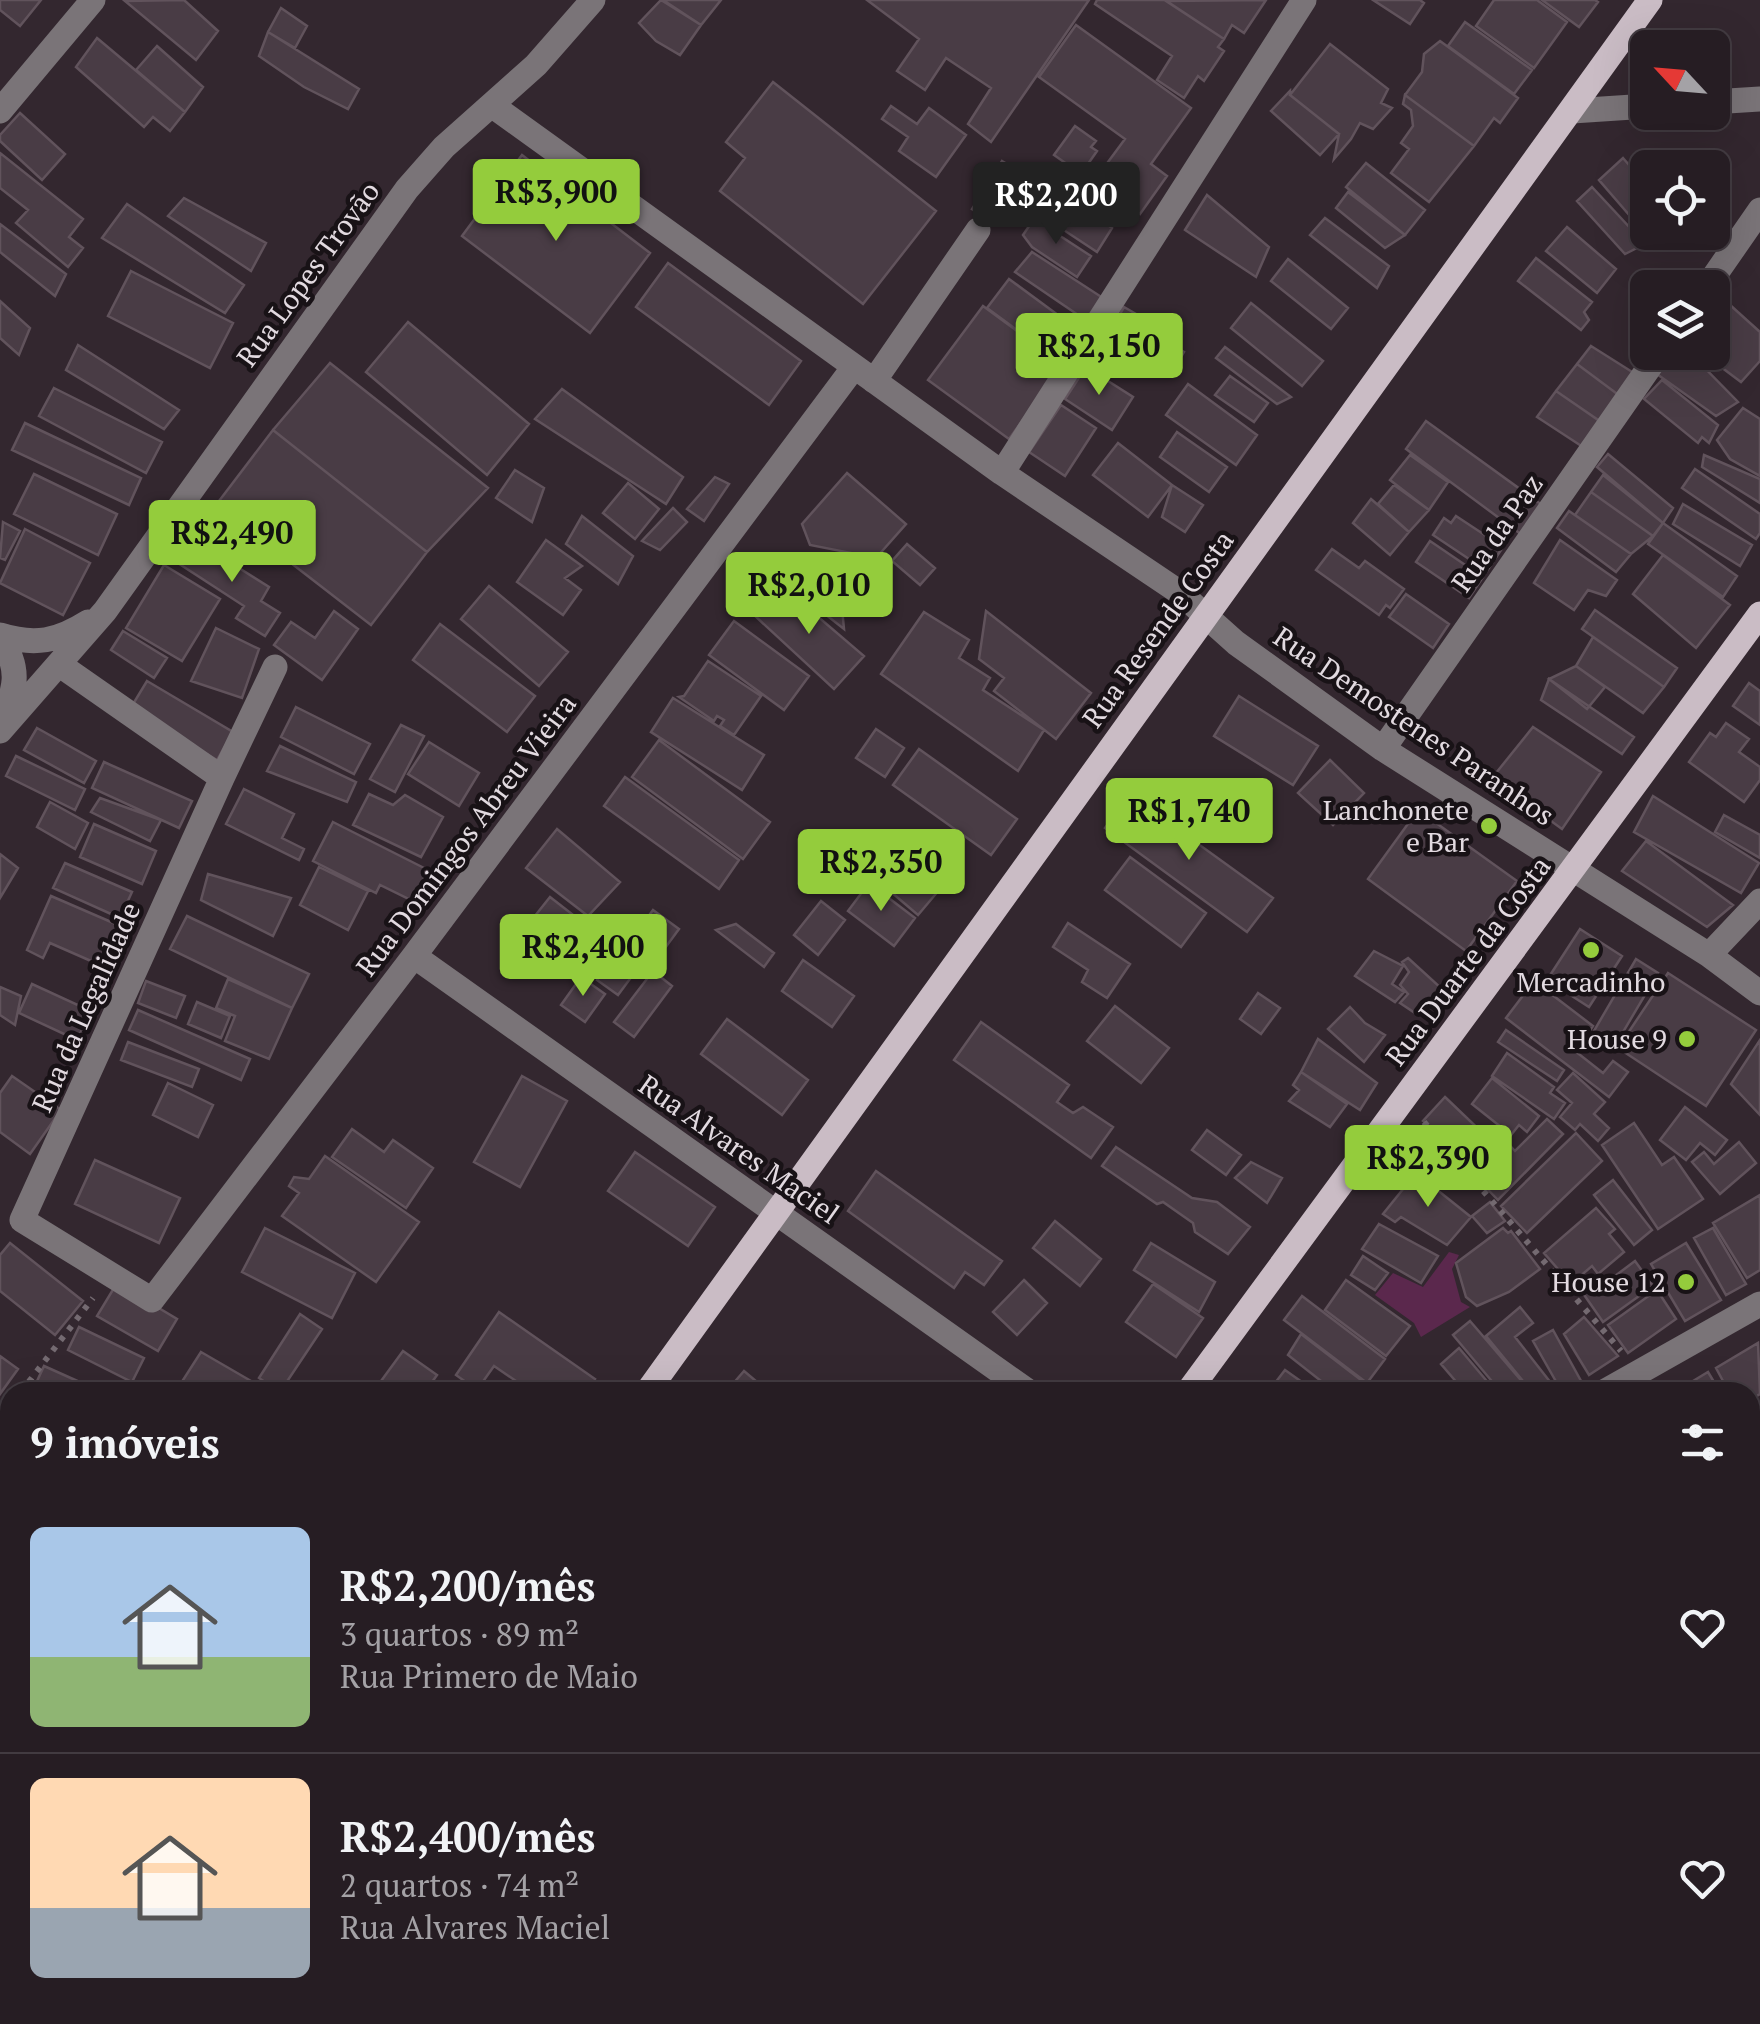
<!DOCTYPE html>
<html lang="pt">
<meta charset="utf-8">
<style>
body{margin:0;font-family:"PT Serif",serif;background:#2e262b;color:#f1f3f6;height:100vh;display:flex;flex-direction:column;font-size:38px;white-space:nowrap}
*{box-sizing:border-box;margin:0}
p{font-size:32px;color:#a4a2a6}
.icon{flex:none;width:55px;height:55px;fill:none;stroke:currentColor;stroke-width:2;stroke-linecap:round;stroke-linejoin:round}
.map{position:relative;flex:1;overflow:hidden}
.drawer{position:absolute;left:0px;top:1382px;width:1760px;height:642px;display:flex;flex-direction:column;background:#261d23;border-radius:30px 30px 0 0;box-shadow:0 10px 40px #0002,0 0 0 2px #423b41}
.drawer>*{flex:none}
.needle{width:65px;rotate:296deg}
.controls{position:absolute;left:1630px;top:30px;display:grid;gap:20px}
.controls a{display:grid;place-items:center;width:100px;height:100px;border-radius:15px;background:#261d23;box-shadow:0 10px 40px #0002,0 0 0 2px #423b41;font-size:50px}
.price{position:absolute;translate:-50% -85px;padding:0 22px;border-radius:10px;background:#94cc3c;color:#111;font-size:32px;line-height:65px;filter:drop-shadow(0 2px 5px #0008)}
.price::after{content:'';position:absolute;left:50%;top:60px;width:30px;height:22px;margin-left:-15px;background:inherit;clip-path:polygon(0 0,100% 0,50% 100%)}
.price.selected{background:#222;color:#fff}
ul{padding:0;list-style:none}
li{display:flex;align-items:center;gap:30px;height:250px;padding:0 30px}
li+li{border-top:2px solid #423b41}
li span{display:grid;place-items:center;flex:none;width:280px;height:200px;border-radius:15px;color:#555}
li>.icon{margin-inline-start:auto}
span .icon{width:120px;height:120px;fill:#fffc;stroke-width:1}
li b{font-size:42px}
h2{display:flex;justify-content:space-between;align-items:center;height:120px;padding:0 30px;font-size:42px}
.map>svg:first-child{display:block}
.green{fill:#5b284d}
.building{fill:#493c45;stroke:#61535c;stroke-width:2.5}
.lines{fill:none;stroke-linecap:round;stroke-linejoin:round}
.path{stroke:#746a71;stroke-width:6;stroke-dasharray:5 8;stroke-linecap:butt}
.minor{stroke:#7a7478;stroke-width:25}
.major{stroke:#cabcc5;stroke-width:25}
.poi-dot{fill:#94cc3c;stroke:#181216;stroke-width:4}
.labels{text-anchor:middle;stroke-width:9;stroke-linejoin:round;paint-order:stroke}
.street-label{font-size:28px;fill:#e2dae0;stroke:#181216}
.poi-label{font-size:28px;fill:#e2dae0;stroke:#181216;text-anchor:end}
</style>
<div class="map">
<svg width="1760" height="2024" viewBox="0 0 1760 2024">
<rect width="100%" height="100%" fill="#33272f"/>
<path class="green" d="M1449 1252 1459 1255 1452 1269 1461 1302 1470 1307 1421 1337 1414 1323 1375 1295 1393 1273 1423 1287Z"/>
<path class="building" d="M0 0H41L20 26 0 10Z
M184 0 218 31 196 60 125 1Z
M661 0 701 25 680 55 656 41 639 23Z
M663 0H721L701 25Z
M867 0H1089L991 142 968 124 991 88 946 58 925 90 897 71 919 39Z
M1097 0H1165L1224 39 1218 47 1224 51 1204 81 1198 76 1184 98 1157 80 1172 56 1095 4Z
M1266 0 1244 33 1232 25 1224 39 1166 1Z
M1373 0H1420L1424 3 1410 24Z
M1494 0H1537L1567 22 1534 68 1476 26Z
M1542 0H1595L1598 2 1579 27Z
M281 8 307 26 295 48 268 32Z
M1465 22 1532 70 1514 94 1448 46Z
M1076 25 1191 108 1151 164 1167 176 1140 214 1094 181 1125 139 1039 77Z
M268 32 359 89 348 109 304 87 259 56Z
M97 38 185 112 170 131 153 117 144 127 76 67Z
M1440 41 1518 98 1500 123 1494 118 1474 146 1405 95 1422 72 1424 54Z
M1330 44 1388 89 1381 103 1392 108 1373 129 1360 123 1351 139 1334 159 1339 134 1290 95Z
M157 46 203 87 185 112 136 70Z
M773 82 936 211 863 304 720 191 745 158 726 142Z
M1290 91V95L1339 134 1320 155 1271 111Z
M1405 95 1474 146 1429 202 1391 173 1409 149 1401 143 1413 126 1411 110 1403 104Z
M891 106 917 124 929 108 966 135 936 177 899 151 908 137 882 119Z
M20 113 65 154 42 180 0 141V135Z
M1075 126 1096 141 1091 147 1097 151 1081 174 1054 155Z
M0 153 83 219 69 237 83 248 68 267 16 223 28 210 0 188Z
M522 155 650 253 590 333 462 236Z
M1623 158 1648 187V227L1642 220 1637 224 1599 180Z
M1002 161 1026 175 995 224 972 209Z
M1366 163 1425 210 1405 235 1346 187Z
M1068 170 1108 197 1095 216 1112 228 1097 252 1038 213Z
M1592 187 1645 244 1625 254 1577 201Z
M1348 192 1405 235 1385 248 1336 208Z
M1207 195 1269 247 1256 277 1185 230Z
M184 198 266 243 251 271 168 216Z
M127 204 244 285 225 313 102 238Z
M1038 213 1048 228 1091 256 1077 277 1032 247 1023 235Z
M1325 218 1389 266 1377 288 1310 235Z
M0 224 66 274 55 296 0 252Z
M1567 227 1616 269 1597 293 1546 251Z
M1032 252 1103 298 1087 321 1015 272Z
M1536 258 1592 302 1584 312 1589 320 1581 330 1518 281Z
M1288 259 1348 308 1331 329 1271 281Z
M668 263 801 361 769 405 636 307Z
M131 271 233 323 210 368 108 316Z
M1009 279 1081 332 1059 361 987 308Z
M1719 295 1760 332V361L1741 382 1701 352H1712V304Z
M0 301 30 328 19 355 0 338Z
M1251 303 1323 361 1302 386 1231 328Z
M983 306 1063 365 1009 439 928 380Z
M1124 307 1160 328 1167 342 1184 352 1171 374 1107 336Z
M408 322 529 424 487 475 366 372Z
M78 345 179 410 164 429 66 370Z
M1591 346 1637 375 1620 396 1577 364Z
M1225 347 1291 397 1277 404 1216 358Z
M1671 352H1689L1738 402 1716 416 1654 372Z
M330 363 488 488 427 552 273 430Z
M1577 364 1620 396 1601 422 1556 391Z
M1086 367 1133 397 1112 430 1065 399Z
M1230 376 1268 403 1254 422 1215 395Z
M1662 380 1718 425 1709 443 1702 437 1698 443 1644 399Z
M1188 384 1257 435 1236 465 1166 415Z
M54 388 162 442 146 473 39 416Z
M562 389 683 477 666 504 535 419Z
M1556 391 1601 422 1586 449 1537 417Z
M1061 405 1096 428 1065 476 1029 452Z
M1743 408 1760 419V476L1730 459 1717 440Z
M1426 421 1542 505 1522 535 1406 449Z
M25 423 141 478 129 505 12 450Z
M273 430 427 552 371 625 216 505Z
M1177 432 1227 467 1209 492 1160 457Z
M1118 443 1172 485 1148 517 1093 475Z
M1608 454 1673 508 1663 523 1597 467Z
M1410 455 1448 482 1429 510 1390 480Z
M1704 455 1760 479V503L1702 467Z
M1695 469 1760 514V533L1756 539 1682 488Z
M515 470 544 488 532 522 496 498Z
M847 473 906 524 876 558 810 545 802 524Z
M34 474 117 514 98 555 14 514Z
M1603 475 1663 523 1653 536 1591 492Z
M715 477 729 484 704 521 687 509Z
M628 483 659 509 635 539 603 513Z
M1172 485 1203 505 1185 532 1162 517Z
M1394 485 1429 510 1409 532 1378 504Z
M1591 492 1653 536 1631 554 1575 515Z
M1371 499 1409 532 1390 555 1353 523Z
M1683 504 1752 545 1740 566 1673 524Z
M673 508 687 522 660 550 642 541Z
M1569 511 1631 554 1616 572 1557 528Z
M582 516 633 556 618 584 566 544Z
M1456 516 1503 547 1487 571 1433 535 1444 518 1451 523Z
M3 522 20 531 5 560 0 558Z
M1663 523 1737 576 1723 597 1648 544Z
M25 529 90 563 63 615 0 583Z
M193 539 269 587 261 601 280 613 265 636 236 618 244 606 178 563Z
M546 540 582 566 565 578 581 590 563 615 517 582Z
M1560 540 1617 580 1606 596 1588 590 1574 610 1534 583Z
M1430 541 1483 577 1469 598 1416 562Z
M907 544 935 568 920 585 892 561Z
M1332 549 1359 568 1365 561 1404 589 1390 608 1386 605 1379 615 1316 570Z
M1663 555 1730 605 1696 648 1633 594Z
M802 556 840 587 844 629 783 581Z
M164 565 220 599 182 661 126 628Z
M489 586 568 652 539 686 461 619Z
M782 586 864 656 834 689 753 614Z
M1406 594 1449 624 1433 648 1389 617Z
M1595 610 1677 668 1664 687 1582 629Z
M334 611 358 629 322 680 274 645 291 622 315 638Z
M986 611 1091 693 1056 739 994 691 1004 678 979 659Z
M924 612 969 640 959 658 990 678 983 690 1044 730 1018 771 881 674Z
M734 621 809 676 784 710 709 655Z
M440 624 535 696 507 732 413 660Z
M216 628 259 649 242 698 191 681Z
M123 631 167 658 154 678 111 650Z
M1593 637 1664 687 1643 713 1576 666Z
M708 661 761 696 734 735 720 726 724 720 717 716 714 721 679 697 684 696Z
M1576 666 1605 687 1587 709 1549 679Z
M1549 679 1634 737 1622 754 1541 700Z
M147 681 233 732 217 760 130 709Z
M1749 683 1760 691V725L1733 706Z
M1239 696 1318 746 1293 785 1214 736Z
M673 698 764 755 742 790 651 732Z
M296 707 370 744 354 774 281 737Z
M1726 723 1749 739 1739 752 1760 767V780L1744 802 1689 762 1710 733 1716 737Z
M401 725 424 736 395 792 370 779Z
M1533 727 1601 772 1562 829 1492 778Z
M37 728 96 761 84 783 24 750Z
M876 729 904 748 885 777 856 758Z
M659 740 770 822 743 859 632 777Z
M429 742 479 773 459 806 408 774Z
M280 746 356 782 347 802 267 771Z
M919 749 1017 819 991 855 893 785Z
M16 756 85 789 75 810 6 776Z
M1330 760 1364 793 1333 825 1298 793Z
M104 762 192 801 179 828 92 788Z
M625 777 739 860 719 889 604 806Z
M244 789 294 814 282 838 304 849 299 860 226 824Z
M369 794 393 805 405 795 443 817 421 857 353 825Z
M1129 794 1273 898 1247 932 1105 828Z
M1653 796 1759 863 1741 893 1634 832Z
M100 798 161 820 150 841 91 812Z
M50 802 88 823 75 849 37 827Z
M1418 810 1517 881 1466 951 1368 879Z
M1724 815 1760 835V858L1715 832Z
M333 822 428 870 413 901 380 885 376 893 313 861Z
M94 824 156 851 142 884 80 857Z
M557 829 620 882 588 916 526 868Z
M1646 841 1733 905 1707 927 1622 871Z
M897 842 945 883 918 915 870 874Z
M0 854 18 868 0 898Z
M1130 857 1206 913 1181 947 1105 890Z
M65 863 132 892 120 918 53 888Z
M319 867 368 891 348 930 300 905Z
M208 874 291 898 273 936 201 900Z
M869 883 915 918 894 946 848 911Z
M51 896 125 928 107 968 50 943 43 958 27 950Z
M550 897 595 932 569 967 523 931Z
M821 901 845 920 818 955 794 935Z
M653 910 679 929 654 963 628 944Z
M187 916 309 974 292 1008 170 949Z
M1068 923 1130 964 1107 998 1082 982 1088 970 1053 947Z
M736 924 774 953 764 967 716 930Z
M1580 929 1622 956 1589 1007 1547 980Z
M621 949 641 964 618 995 597 980Z
M1374 951 1403 966 1392 984 1404 992 1395 1002 1355 976Z
M1408 958 1441 988 1418 1015 1400 1003 1408 994 1400 985 1409 972 1402 962Z
M1636 959 1658 973 1613 1049 1591 1036Z
M803 960 854 996 832 1027 782 991Z
M653 971 672 986 634 1037 614 1022Z
M1668 973 1756 1030 1706 1106 1618 1048Z
M581 977 605 994 585 1022 561 1005Z
M228 979 292 1008 269 1059 225 1041 235 1016 216 1008Z
M146 981 185 996 176 1018 138 1003Z
M1534 981 1593 1026 1575 1051 1603 1073 1613 1061 1628 1072 1609 1097 1506 1018Z
M32 984 91 1011 77 1040 19 1013Z
M0 987 21 996 15 1025 0 1015Z
M1258 993 1280 1008 1261 1034 1240 1019Z
M197 1002 230 1016 221 1038 188 1024Z
M1115 1006 1169 1048 1141 1083 1087 1041Z
M1350 1007 1365 1023 1385 1035 1364 1062 1328 1029Z
M138 1010 250 1059 241 1080 129 1030Z
M727 1019 808 1080 782 1115 701 1054Z
M981 1022 1069 1085 1057 1102 1073 1113 1083 1107 1113 1127 1091 1158 954 1060Z
M1506 1030 1564 1070 1557 1081 1498 1042Z
M1318 1039 1377 1083 1360 1110 1301 1072Z
M1760 1040V1115L1731 1084Z
M128 1042 199 1069 192 1087 121 1060Z
M1507 1053 1554 1087 1550 1093 1565 1103 1554 1119 1492 1076Z
M1301 1072 1347 1104 1330 1127 1289 1101 1299 1090 1293 1085Z
M1573 1073 1605 1102 1594 1114 1609 1128 1598 1141 1580 1124 1575 1130 1560 1117 1572 1103 1557 1090Z
M12 1076 61 1110 30 1154 0 1132V1093Z
M522 1076 567 1101 520 1187 474 1162Z
M1492 1078 1539 1116 1527 1132 1519 1125 1511 1135 1472 1104Z
M168 1083 213 1105 198 1137 153 1115Z
M1445 1097 1490 1140 1469 1163 1423 1121Z
M1685 1107 1727 1140 1715 1155 1700 1143 1686 1160 1660 1140Z
M1547 1119 1563 1134 1498 1200 1469 1170 1502 1137 1515 1151Z
M1634 1123 1662 1165 1674 1157 1703 1199 1658 1229 1602 1145Z
M352 1129 384 1152 393 1140 433 1168 406 1208 332 1157Z
M1207 1130 1241 1155 1226 1175 1192 1150Z
M1576 1133 1602 1161 1527 1233 1501 1206Z
M1739 1142 1756 1163 1720 1194 1692 1162 1704 1152 1714 1164Z
M1116 1147 1192 1198 1217 1202 1250 1227 1228 1254 1195 1232 1193 1223 1163 1202 1157 1204 1102 1166Z
M635 1152 715 1207 688 1246 608 1191Z
M325 1156 419 1222 376 1282 282 1216 299 1193 289 1186 294 1177 309 1179Z
M95 1160 180 1198 159 1243 75 1204Z
M1251 1162 1282 1178 1267 1203 1235 1178Z
M876 1171 1002 1261 984 1285 965 1272 954 1288 848 1211Z
M1416 1173 1471 1217 1447 1245 1401 1217 1395 1222 1383 1214Z
M1613 1180 1652 1230 1634 1245 1594 1195Z
M1760 1195V1270L1747 1278 1713 1223Z
M1490 1202 1505 1221 1487 1233 1472 1216Z
M1596 1208 1615 1229 1609 1234 1624 1252 1598 1274 1592 1266 1571 1284 1544 1253Z
M1055 1221 1101 1259 1080 1286 1033 1248Z
M1379 1224 1438 1256 1421 1283 1362 1249Z
M265 1228 355 1273 332 1318 242 1272Z
M1503 1228 1508 1233 1511 1231 1540 1269 1509 1292 1477 1306 1466 1297 1456 1263Z
M1713 1228 1746 1284 1726 1295 1694 1238Z
M10 1243 83 1301 55 1335 0 1291V1255Z
M1151 1243 1215 1282 1199 1312 1134 1270Z
M1686 1243 1721 1300 1685 1321 1651 1264Z
M1363 1256 1388 1273 1375 1290 1351 1275Z
M1635 1261 1653 1286 1603 1322 1580 1289 1593 1279 1599 1288Z
M1024 1280 1047 1303 1017 1335 993 1312Z
M1346 1280 1410 1326 1386 1356 1325 1310Z
M117 1283 177 1319 158 1351 97 1316Z
M1153 1284 1203 1318 1176 1357 1126 1322Z
M1657 1290 1676 1319 1628 1353 1608 1325Z
M1302 1296 1385 1359 1367 1383 1284 1320Z
M1520 1307 1533 1323 1515 1337 1558 1392H1532L1486 1336Z
M499 1312 595 1379 586 1392H532L494 1366 477 1390 456 1375Z
M300 1314 322 1329 280 1392 259 1378Z
M1584 1317 1618 1356 1589 1375 1564 1334Z
M1470 1321 1531 1392H1501L1453 1335Z
M79 1327 144 1358 132 1382 68 1350Z
M1553 1330 1586 1390 1582 1392H1562L1533 1341Z
M1301 1334 1361 1380 1351 1392H1335L1288 1355Z
M1758 1343 1760 1394 1750 1400V1392H1729L1716 1368Z
M1459 1348 1496 1392H1465L1441 1364Z
M403 1351 437 1375 425 1392H373Z
M201 1352 270 1392H204L183 1380Z
M0 1356 18 1369 0 1394Z
M44 1366 102 1392H32Z
M1285 1370 1316 1392H1279L1272 1387Z
M744 1371 769 1392H726Z
M1708 1372 1720 1392H1675Z
M1760 1420V1457L1750 1442V1426Z
M0 1460 10 1465V1492L0 1487Z
M0 1525 10 1531V1555L0 1570Z
M1760 1525V1586L1750 1567V1530Z
M1750 1622 1760 1644V1688L1756 1678 1750 1680Z
M0 1707 10 1711V1736L4 1751 0 1749Z
M0 1778 10 1783V1814L4 1826 0 1825Z
M1760 1786V1832L1750 1811V1791Z
M1750 1829 1760 1851 1758 1905 1750 1888Z
M277 2015H342L358 2024H289Z
M782 2015H822L835 2024H777Z
M962 2015H998L1003 2024H968Z
M1005 2015H1044L1049 2024H1011Z
M1044 2015H1084L1089 2024H1049Z
M1084 2015H1124L1129 2024H1089Z
M1124 2015H1162L1163 2017 1150 2024H1129Z
M1335 2015H1376L1381 2024H1318Z
M1403 2015H1433L1437 2024H1408Z
M1574 2015H1592L1598 2024H1563L1561 2020Z"/>
<g class="lines">
<path class="path" d="M1424 1122 1621 1351
M21 1392 93 1298
M0 1424 10 1409
M0 1510 10 1517"/>
<path class="minor" d="M1712 102 1760 99
M493 106 1002 473 1179 592 1236 643 1383 749 1709 955 1760 993
M0 111 93 0
M1572 111 1648 106
M1706 288 1760 210
M874 381 978 230
M1002 473 1304 0
M0 635C35 646 58 641 88 622
M0 639C22 668 15 690 2 722
M60 665 222 778 22 1220 152 1300 414 956 854 367
M0 731 105 611 407 189 444 147 536 65 593 0
M1383 749 1660 352
M222 778 275 667
M1709 955 1760 901
M414 956 1029 1392
M1604 1392 1760 1304
M1750 1522 1760 1517
M1750 1735 1760 1730
M0 1886 10 1868
M1750 1929 1760 1925
M547 2015 554 2024
M1226 2024 1242 2015"/>
<path class="major" d="M647 1392 1650 0
M1188 1392 1760 614
M193 2024 199 2015
M739 2024 745 2015"/>
</g>
<g class="poi-dot">
<circle cx="1489" cy="826" r="10"/>
<circle cx="1591" cy="950" r="10"/>
<circle cx="1687" cy="1039" r="10"/>
<circle cx="1686" cy="1282" r="10"/>
</g>
<g class="labels">
<g class="street-label">
<text transform="translate(308 274) rotate(-54)" y="10">Rua Lopes Trovão</text>
<text transform="translate(1497 533) rotate(-55)" y="10">Rua da Paz</text>
<text transform="translate(1158 629) rotate(-54)" y="10">Rua Resende Costa</text>
<text transform="translate(1414 726) rotate(34)" y="10">Rua Demostenes Paranhos</text>
<text transform="translate(466 835) rotate(-53)" y="10">Rua Domingos Abreu Vieira</text>
<text transform="translate(1468 961) rotate(-53)" y="10">Rua Duarte da Costa</text>
<text transform="translate(86 1007) rotate(-66)" y="10">Rua da Legalidade</text>
<text transform="translate(739 1149) rotate(35)" y="10">Rua Alvares Maciel</text>
</g>
<g class="poi-label">
<text x="1469" y="820">Lanchonete<tspan x="1469" dy="32">e Bar</tspan></text>
<text x="1591" y="992" text-anchor="middle">Mercadinho</text>
<text x="1667" y="1049">House 9</text>
<text x="1666" y="1292">House 12</text>
</g>
</g>
</svg>
<div class="controls">
<a><svg class="needle" viewBox="-14 -14 28 28"><path d="M0-13l5 13h-10z" fill="#e53935"/><path d="M0 13l5-13h-10z" fill="#a4a2a6"/></svg></a>
<a><svg class="icon" aria-label="locate" viewBox="0 0 24 24"><circle cx="12" cy="12" r="6"/><path d="M12 2v4M12 18v4M2 12h4M18 12h4"/></svg></a>
<a><svg class="icon" aria-label="layers" viewBox="0 0 24 24"><path d="M12 4l9 5-9 5-9-5zM3 14l9 5 9-5"/></svg></a>
</div>
<b class="price" style="left:556px;top:244px">R$3,900</b>
<b class="price selected" style="left:1056px;top:247px">R$2,200</b>
<b class="price" style="left:1099px;top:398px">R$2,150</b>
<b class="price" style="left:232px;top:585px">R$2,490</b>
<b class="price" style="left:809px;top:637px">R$2,010</b>
<b class="price" style="left:1189px;top:863px">R$1,740</b>
<b class="price" style="left:881px;top:914px">R$2,350</b>
<b class="price" style="left:583px;top:999px">R$2,400</b>
<b class="price" style="left:1428px;top:1210px">R$2,390</b>
<section class="drawer">
<h2>9 imóveis<svg class="icon" aria-label="filters" viewBox="0 0 24 24"><path d="M4 7h16M4 17h16"/><circle cx="9" cy="7" r="2"/><circle cx="15" cy="17" r="2"/></svg></h2>
<ul>
<li><span style="background:linear-gradient(#a9c7e8 65%,#8fb573 0)"><svg class="icon" aria-label="home" viewBox="0 0 24 24"><path d="M3 11l9-7 9 7M6 9v11h12V9"/></svg></span><div><b>R$2,200/mês</b><p>3 quartos · 89 m²</p><p>Rua Primero de Maio</p></div><svg class="icon" aria-label="heart" viewBox="0 0 24 24"><path d="M12 20l-8-8c-3-5 5-10 8-4 3-6 11-1 8 4z"/></svg></li>
<li><span style="background:linear-gradient(#ffd9b3 65%,#9aa5b1 0)"><svg class="icon" aria-label="home" viewBox="0 0 24 24"><path d="M3 11l9-7 9 7M6 9v11h12V9"/></svg></span><div><b>R$2,400/mês</b><p>2 quartos · 74 m²</p><p>Rua Alvares Maciel</p></div><svg class="icon" aria-label="heart" viewBox="0 0 24 24"><path d="M12 20l-8-8c-3-5 5-10 8-4 3-6 11-1 8 4z"/></svg></li>
</ul>
</section>
</div>
